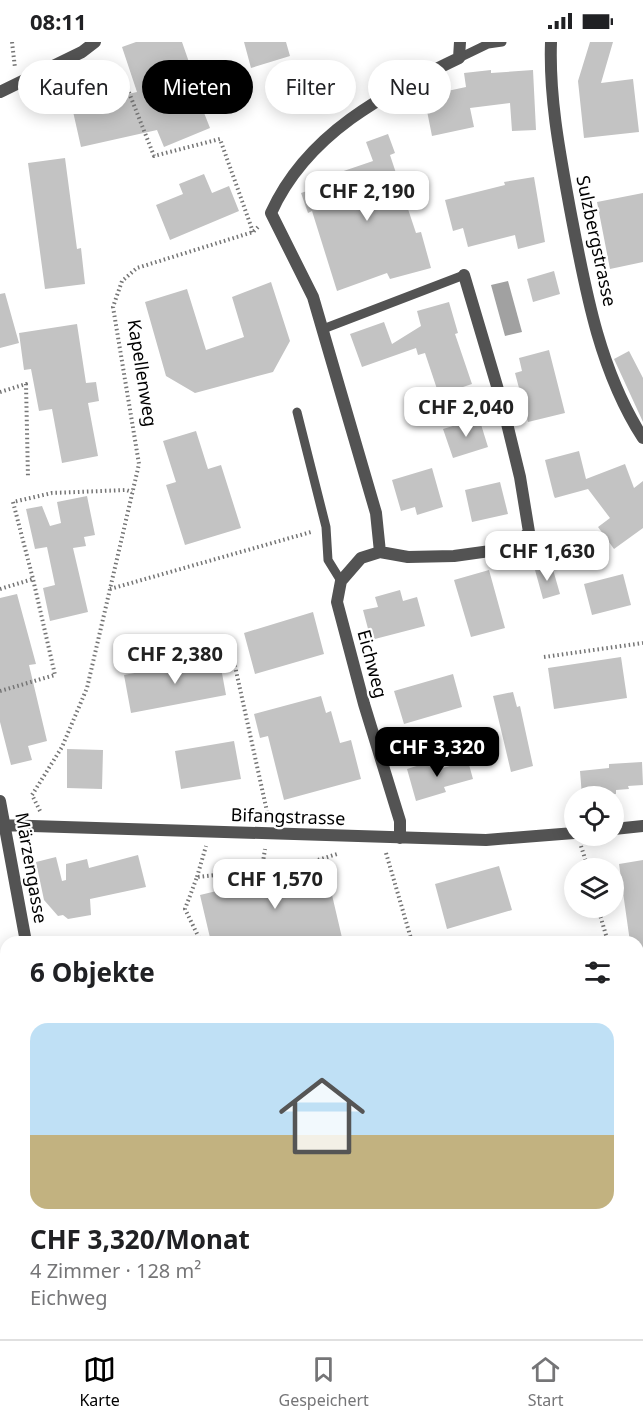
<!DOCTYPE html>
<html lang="de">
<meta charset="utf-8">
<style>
body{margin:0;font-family:"Noto Sans",sans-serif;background:#f2f2f2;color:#202124;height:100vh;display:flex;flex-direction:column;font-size:22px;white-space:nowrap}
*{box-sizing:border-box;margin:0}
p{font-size:20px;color:#757577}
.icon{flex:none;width:33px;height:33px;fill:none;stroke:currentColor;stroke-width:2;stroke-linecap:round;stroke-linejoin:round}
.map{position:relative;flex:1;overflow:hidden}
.side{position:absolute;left:0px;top:894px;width:644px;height:404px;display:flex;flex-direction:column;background:#fff;border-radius:18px 18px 0 0;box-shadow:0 3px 15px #0003}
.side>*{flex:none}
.top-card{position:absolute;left:18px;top:18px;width:608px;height:54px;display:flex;gap:12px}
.fabs{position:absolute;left:564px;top:744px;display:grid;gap:12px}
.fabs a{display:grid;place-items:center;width:60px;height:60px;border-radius:50%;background:#fff;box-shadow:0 3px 15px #0003;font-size:30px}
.price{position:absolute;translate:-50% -51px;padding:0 14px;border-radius:12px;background:#fff;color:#222;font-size:20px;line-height:39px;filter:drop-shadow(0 2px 3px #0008)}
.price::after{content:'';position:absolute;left:50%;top:36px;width:18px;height:14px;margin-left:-9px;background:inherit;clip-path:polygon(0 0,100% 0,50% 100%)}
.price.current{background:#000;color:#fff}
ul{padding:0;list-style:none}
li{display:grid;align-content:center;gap:12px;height:318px;padding:0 30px}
li span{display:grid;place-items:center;height:186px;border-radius:18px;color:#555}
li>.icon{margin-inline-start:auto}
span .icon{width:108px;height:108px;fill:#fffc;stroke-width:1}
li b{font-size:26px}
h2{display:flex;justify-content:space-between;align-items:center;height:72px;padding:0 30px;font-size:26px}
.tag{padding:0 21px;border-radius:27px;background:#fff;box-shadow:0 3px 15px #0003;font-size:21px;line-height:54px}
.tag.current{background:#000;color:#fff}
.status{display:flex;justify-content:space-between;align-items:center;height:42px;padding:0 30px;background:#fff;direction:ltr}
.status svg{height:16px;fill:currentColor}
.dock{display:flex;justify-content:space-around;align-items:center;height:84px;border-top:2px solid #e0e0e0;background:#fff;font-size:16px;color:#757577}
.dock a{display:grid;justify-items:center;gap:3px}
.dock .current{color:#000}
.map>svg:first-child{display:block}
.water{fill:#a1a1a1}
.building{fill:#c3c3c3}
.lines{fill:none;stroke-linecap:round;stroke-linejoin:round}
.path{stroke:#757575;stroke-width:4;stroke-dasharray:1.5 3;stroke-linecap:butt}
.service{stroke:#535353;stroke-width:9}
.minor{stroke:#535353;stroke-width:12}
.labels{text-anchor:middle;stroke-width:4.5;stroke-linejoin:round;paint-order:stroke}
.street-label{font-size:18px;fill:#000;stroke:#fff}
</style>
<div class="status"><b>08:11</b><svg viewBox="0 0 49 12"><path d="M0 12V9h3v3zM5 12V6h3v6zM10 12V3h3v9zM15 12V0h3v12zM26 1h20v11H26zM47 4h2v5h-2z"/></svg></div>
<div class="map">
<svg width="643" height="1297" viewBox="0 0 643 1297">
<rect width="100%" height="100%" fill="#fff"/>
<path class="water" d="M508 239 522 290 505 294 491 243Z"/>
<path class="building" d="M136 0H182L190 23 186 25 210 86 164 105 157 88 81 105 72 65 137 50 122 5Z
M244 0H286L290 14 251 26Z
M590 0H613L601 41 633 37 639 90 584 96 578 39Z
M491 28V31L533 28 536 88 512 89 510 61 470 66 474 85 432 94 424 54 466 45 464 31Z
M388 92 395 111 390 113 416 191 421 190 431 226 390 237 387 231 337 249 312 169 308 171 301 151 331 141 329 134 373 119 366 100Z
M65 116 77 207 81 206 85 242 45 247 28 121Z
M204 132 212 151 229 144 239 169 170 198 156 163 183 152 179 142Z
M534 135 545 200 518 207 515 193 468 205 463 186 453 189 445 158 505 143 504 140Z
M643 151V220L610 227 597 160Z
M554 229 560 252 533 260 527 237Z
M271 240 290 299 273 330 195 351 166 334 145 260 187 247 206 308 244 295 232 255Z
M5 251 19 301 0 306V252Z
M449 260 458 291 455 292 472 342 439 353 425 311 418 313 416 306 362 325 350 292 384 280 392 302 421 284 417 269Z
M77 282 86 341 96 340 99 359 88 361 98 414 62 421 52 367 39 369 31 327 24 328 19 291Z
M549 308 565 371 528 380 515 331 522 329 519 316Z
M629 309 643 336V380L614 317Z
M479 376 488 405 453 416 443 387Z
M196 389 208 427 221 423 241 486 185 503 166 443 176 440 163 399Z
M579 409 586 437 625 422 634 446 643 439V486L614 507 598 485 610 476 588 447 555 456 554 454 545 418Z
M432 426 443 465 417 473 415 465 401 469 392 438Z
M500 440 508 472 472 480 465 448Z
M87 454 95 493 84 495 86 504 73 506 88 570 50 579 43 546 55 543 47 505 35 507 26 467 42 464 50 484 61 481 57 460Z
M552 524 560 552 543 557 535 528Z
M489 528 505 586 471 595 454 538Z
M623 532 631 563 592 573 584 542Z
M400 548 403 559 417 555 425 584 371 598 363 568 378 565 375 555Z
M17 552 36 622 29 623 47 699 28 704 32 718 11 723 0 680V556Z
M313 570 324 612 255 632 244 591Z
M219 615 226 653 131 671 124 633Z
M621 615 627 656 554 667 548 626Z
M453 632 462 665 404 682 394 649Z
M513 650 517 665 520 664 533 724 511 730 493 654Z
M321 654 326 671 331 669 340 701 351 698 361 737 284 758 268 694 260 696 254 672Z
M234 699 241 737 181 747 175 709Z
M67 707 103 708 102 747 67 746Z
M436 718 439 727 468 719 473 737 444 745 446 750 416 759 407 727Z
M642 720 643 743 628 744 629 747 616 748V752L582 754 580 729 609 726V722Z
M138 813 146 845 90 857 91 873 68 877 63 873 58 874 44 858 36 820 56 815 62 839 66 838V822L87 817 89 826Z
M643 818V915H638V900H630L619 822Z
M325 823 343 900H211L200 853Z
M499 824 512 868 447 887 435 842Z"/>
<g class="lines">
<path class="path" d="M12 0 15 26
M95 21 128 48 154 114 220 97 253 190
M0 350 26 342 28 436
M0 547 33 537 13 460 52 451 126 448 132 450
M110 547 311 490
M231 606 268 774
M544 615 643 601
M0 649 55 633 33 537
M40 769 32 753 62 705 87 646 139 422 113 265 122 239 137 226 253 190 260 183
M581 804 588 826
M386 811 412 900
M197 835 206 804
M260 839 265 807
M598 866 608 900
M201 900 185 867 197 835 299 824 337 812
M638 972 643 974
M638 1009 643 1029
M369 1292 370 1297
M579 1292 581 1297"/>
<path class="service" d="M459 16 488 2 502 0
M323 287 464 233
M297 370 326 485 328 518 341 539
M259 1292 260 1297"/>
<path class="minor" d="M551 0C549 56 560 112 570 167 585 246 599 328 643 396
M0 50 82 10 95 0
M380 510 376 471 313 255 271 171C307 91 384 52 459 16L460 0
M0 759 26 900
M0 783 486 798 574 791
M614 787 643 784
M400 796V779L364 662 337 560 341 539 361 516 380 510 408 515 454 514 512 506 529 490 520 435 502 361 464 233
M638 1176 643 1175
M99 1292 100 1297"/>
</g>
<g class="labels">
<g class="street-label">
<text transform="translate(596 199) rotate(78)" y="6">Sulzbergstrasse</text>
<text transform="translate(142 331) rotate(81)" y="6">Kapellenweg</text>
<text transform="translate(372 622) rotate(75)" y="6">Eichweg</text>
<text transform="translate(288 775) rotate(2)" y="6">Bifangstrasse</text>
<text transform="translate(31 826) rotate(80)" y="6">Märzengasse</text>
</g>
</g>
</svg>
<div class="fabs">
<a><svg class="icon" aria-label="locate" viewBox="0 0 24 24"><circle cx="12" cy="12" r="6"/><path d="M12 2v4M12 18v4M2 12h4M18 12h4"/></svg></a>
<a><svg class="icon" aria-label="layers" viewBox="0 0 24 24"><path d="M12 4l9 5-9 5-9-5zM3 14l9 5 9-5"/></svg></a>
</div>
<b class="price" style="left:367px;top:180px">CHF 2,190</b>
<b class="price" style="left:466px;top:396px">CHF 2,040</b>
<b class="price" style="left:547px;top:540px">CHF 1,630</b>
<b class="price" style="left:175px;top:643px">CHF 2,380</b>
<b class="price current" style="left:437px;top:736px">CHF 3,320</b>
<b class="price" style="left:275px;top:868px">CHF 1,570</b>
<div class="top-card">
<a class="tag">Kaufen</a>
<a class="tag current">Mieten</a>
<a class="tag">Filter</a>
<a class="tag">Neu</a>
</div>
<section class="side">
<h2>6 Objekte<svg class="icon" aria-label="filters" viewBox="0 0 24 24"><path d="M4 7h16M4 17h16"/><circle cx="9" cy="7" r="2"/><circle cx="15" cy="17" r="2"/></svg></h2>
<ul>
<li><span style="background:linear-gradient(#bfe0f5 60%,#c2b280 0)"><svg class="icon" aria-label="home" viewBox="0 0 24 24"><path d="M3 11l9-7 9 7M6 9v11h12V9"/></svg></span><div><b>CHF 3,320/Monat</b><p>4 Zimmer · 128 m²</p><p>Eichweg</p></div></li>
</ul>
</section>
</div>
<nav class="dock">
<a class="current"><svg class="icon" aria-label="map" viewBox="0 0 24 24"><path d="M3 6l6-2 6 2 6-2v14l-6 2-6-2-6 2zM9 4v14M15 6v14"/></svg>Karte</a>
<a><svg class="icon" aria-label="saved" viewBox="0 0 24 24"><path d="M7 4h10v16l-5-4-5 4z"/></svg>Gespeichert</a>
<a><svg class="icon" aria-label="home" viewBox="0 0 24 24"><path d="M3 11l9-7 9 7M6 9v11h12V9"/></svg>Start</a>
</nav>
